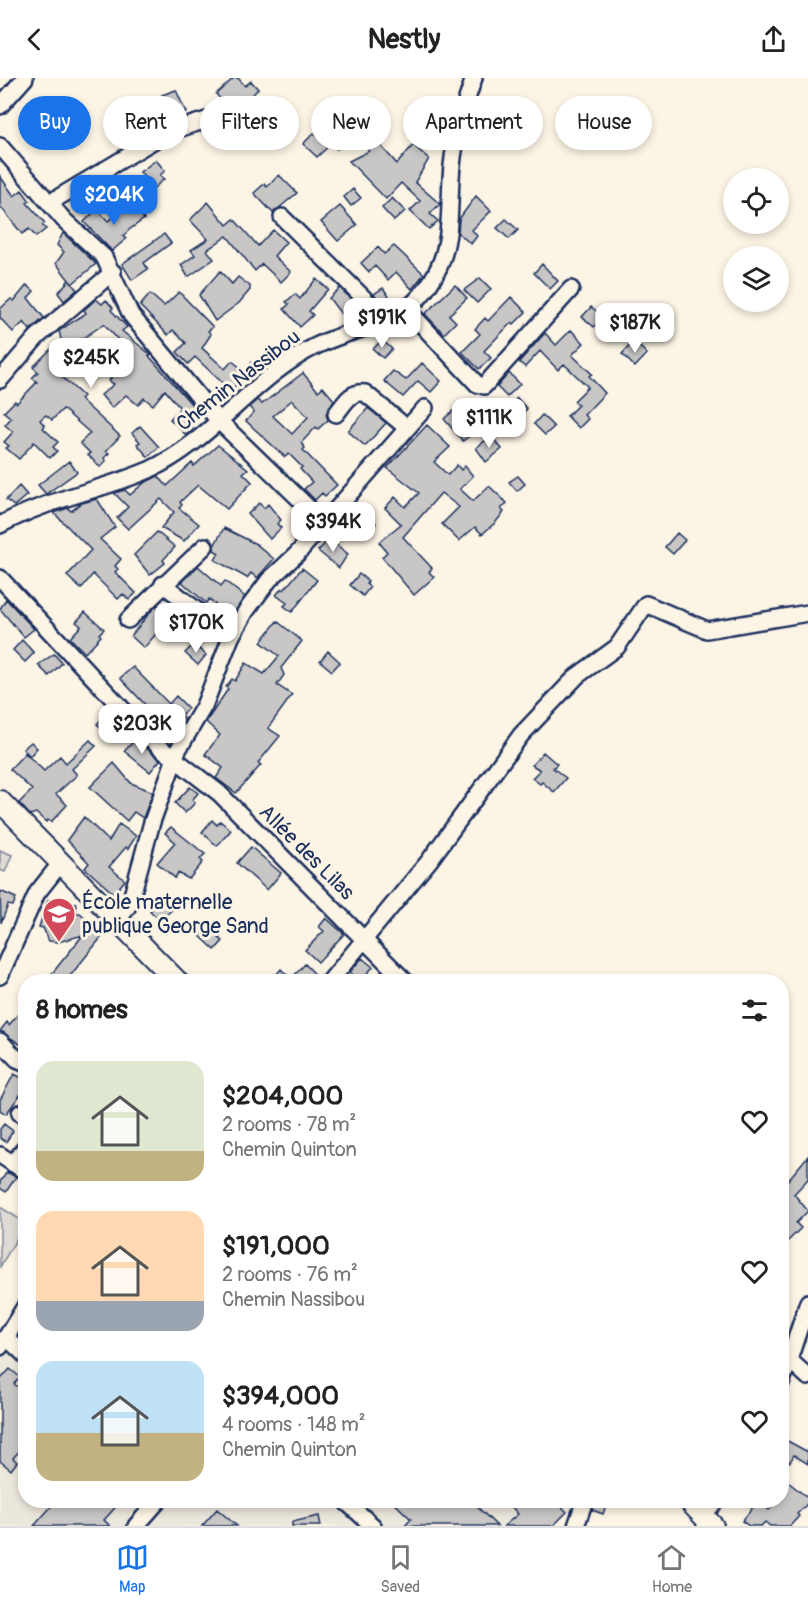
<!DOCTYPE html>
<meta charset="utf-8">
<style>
body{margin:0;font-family:Pangolin,sans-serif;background:#f2f2f2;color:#222;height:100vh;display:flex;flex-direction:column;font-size:22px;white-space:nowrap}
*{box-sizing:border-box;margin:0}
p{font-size:20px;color:#767676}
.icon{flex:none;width:33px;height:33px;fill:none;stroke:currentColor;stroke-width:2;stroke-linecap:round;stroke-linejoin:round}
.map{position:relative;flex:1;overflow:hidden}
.sheet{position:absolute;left:18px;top:896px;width:771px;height:534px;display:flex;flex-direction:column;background:#fff;border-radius:24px;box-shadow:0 3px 9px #0003}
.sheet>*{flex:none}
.banner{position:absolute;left:18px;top:18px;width:772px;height:54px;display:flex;gap:12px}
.fabs{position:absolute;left:723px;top:90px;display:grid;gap:12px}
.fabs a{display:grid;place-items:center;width:66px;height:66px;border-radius:50%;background:#fff;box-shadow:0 3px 9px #0003;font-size:30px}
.price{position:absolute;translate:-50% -51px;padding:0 14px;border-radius:12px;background:#fff;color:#222;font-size:20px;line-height:39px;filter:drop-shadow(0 2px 3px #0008)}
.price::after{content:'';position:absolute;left:50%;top:36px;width:18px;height:14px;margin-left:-9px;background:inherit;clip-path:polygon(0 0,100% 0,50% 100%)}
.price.selected{background:#1a73e8;color:#fff}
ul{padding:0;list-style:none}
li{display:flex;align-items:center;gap:18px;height:150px;padding:0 18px}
li span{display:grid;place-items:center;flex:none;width:168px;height:120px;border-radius:18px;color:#555}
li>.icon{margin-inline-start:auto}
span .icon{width:72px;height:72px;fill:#fffc;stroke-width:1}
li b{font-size:26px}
h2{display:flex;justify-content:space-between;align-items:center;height:72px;padding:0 18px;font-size:26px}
.pill{padding:0 21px;border-radius:27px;background:#fff;box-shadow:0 3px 9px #0003;font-size:21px;line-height:54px}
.pill.selected{background:#1a73e8;color:#fff}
header{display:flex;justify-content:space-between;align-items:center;height:78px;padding:0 18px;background:#fff;font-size:27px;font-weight:800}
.dock{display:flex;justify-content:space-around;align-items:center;height:84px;border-top:2px solid #e0e0e0;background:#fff;font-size:16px;color:#767676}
.dock a{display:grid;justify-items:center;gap:3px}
.dock .selected{color:#1a73e8}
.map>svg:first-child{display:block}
.built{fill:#ece7dc}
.green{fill:#dfdbd4;stroke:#7d8599;stroke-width:1.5}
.building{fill:#c8c7c6;stroke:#1b2f5e;stroke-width:1.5;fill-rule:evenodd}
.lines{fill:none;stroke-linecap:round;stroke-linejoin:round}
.minor-casing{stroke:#1b2f5e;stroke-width:20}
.major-casing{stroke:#1b2f5e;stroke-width:24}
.minor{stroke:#fcf5e5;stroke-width:15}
.major{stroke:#fcf5e5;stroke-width:20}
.labels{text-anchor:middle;stroke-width:6;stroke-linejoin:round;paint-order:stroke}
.street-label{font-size:21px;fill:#1b2f5e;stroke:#fcf5e5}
.poi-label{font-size:21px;fill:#1b2f5e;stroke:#fcf5e5;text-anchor:start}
</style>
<header><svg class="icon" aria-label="back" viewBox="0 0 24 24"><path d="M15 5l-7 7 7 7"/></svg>Nestly<svg class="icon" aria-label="share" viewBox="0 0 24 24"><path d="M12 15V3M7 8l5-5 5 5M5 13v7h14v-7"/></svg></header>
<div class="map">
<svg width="808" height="1448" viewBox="0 0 808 1448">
<rect width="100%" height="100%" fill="#fcf5e5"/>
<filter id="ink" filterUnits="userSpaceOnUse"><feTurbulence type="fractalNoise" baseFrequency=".0167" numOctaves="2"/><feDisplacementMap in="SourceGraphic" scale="12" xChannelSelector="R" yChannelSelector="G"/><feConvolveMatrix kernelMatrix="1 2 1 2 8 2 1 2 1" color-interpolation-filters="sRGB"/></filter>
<g filter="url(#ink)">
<path class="built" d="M25 1240 26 1422H517L529 1448H0V1284Z"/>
<path class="green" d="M0 772 12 777 5 794 0 792Z
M0 1129 26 1145 0 1189Z"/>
<path class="building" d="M234 0H238L245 8 251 3 258 11 241 29H228L216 16Z
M176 12 186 34 172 40 162 17Z
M351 34 397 86 413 67 429 81 415 104 440 126 430 136 438 143 429 151 410 133 420 123 401 105 386 121 349 83 369 73 352 55 337 71 332 65 317 79 303 66 314 55 321 61 330 51 333 54Z
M121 38 133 56 120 64 108 46Z
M156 82 165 93 160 97 164 101 153 111 140 94Z
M279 97 297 115 273 135 254 115 264 106 267 109Z
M0 98 14 118 22 112 30 123 27 125 45 145 42 147 46 151 36 159 29 151 22 156 0 128Z
M353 111 361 120 351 128 344 119Z
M476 118 491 133 472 152 477 158 471 166 458 155 459 141Z
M392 120 405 133 394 143 382 130Z
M208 124 227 147 234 141 258 168 273 152 286 164 274 178 291 194 281 204 262 186 255 193 227 158 207 172 214 181 188 199 181 187 195 177 191 172 208 161 190 142Z
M129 127 131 130 134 128 144 141 129 152 123 158 126 161 112 173 84 144 97 131 108 143Z
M340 128 357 147 338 163 321 144Z
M506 141 518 152 509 161 497 150Z
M63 155 96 186 72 206 56 185 64 174 57 167Z
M164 156 171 165 144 185 148 191 132 202 122 186Z
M394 168 424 196 412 211 396 194 388 202 375 188 369 194 361 185 378 169 384 176Z
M542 186 558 203 550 211 534 195Z
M220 193 232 206 238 199 250 208V212L239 225 215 243 199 217Z
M480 200 491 211 477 225 464 212Z
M316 201 328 211 309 233 313 237 300 249 284 231 289 226 286 224 295 216 300 221Z
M69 202 77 212 64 223 58 215Z
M27 207 34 213 28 220 44 240 30 252 24 244 13 254 0 240V231L11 221 14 223Z
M455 207 467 220 449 237 456 244 444 256 425 236Z
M340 210 355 225 341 236 329 220Z
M383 210 394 225 387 230 374 216Z
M179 214 213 249 208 253 211 256 202 270 225 291 232 283 241 290 234 298 239 303 231 313 195 279 188 286 177 274 186 265 173 252 168 257 140 228 150 216 164 228Z
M511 219 526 234 514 246 512 244 484 273 491 280 479 291 462 274 480 256 475 251 485 240 488 243Z
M96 221 102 226 106 222 113 230 111 232 127 249 122 253 151 277 149 278 201 337 190 347 193 350 186 357 170 341 180 330 165 312 153 327 144 320 138 327 126 317 112 330 101 317 114 306 109 303 111 300 96 287 106 275 109 278 120 264 104 246 60 276 65 281 61 285 67 291 61 298 83 318 80 321 120 358 106 373 109 375 104 380 106 383 100 389 88 377 90 375 80 365 90 355 63 331 52 342 46 337 40 342 45 348 43 350 58 364 53 369 57 373 50 380 34 364 19 381 6 370 9 368 4 364 13 354 5 347 11 340 4 334 15 323 17 325 37 304 32 300 38 294 33 289 61 261 59 253 86 235 84 232Z
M591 229 603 238 594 249 582 239Z
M571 252 584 265 572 277 592 296 589 298 605 315 584 337 588 341 579 350 567 338 578 327 574 323 588 309 564 286 558 292 540 273 525 289 519 284 545 255 556 267Z
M382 262 392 271 383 280 373 271Z
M634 263 647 276 635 289 622 276Z
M263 277 268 284 256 292 251 285Z
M422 285 441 303 431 314 418 303 403 319 384 303 393 293 406 302Z
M303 295 318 313 323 309 334 322 326 336 328 342 318 351 316 349 301 365 305 370 303 372 337 407 325 418 322 415 315 422 304 411 312 404 300 391 302 389 289 376 285 379 246 343 254 334 249 329 257 322 262 326ZM292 322 308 339 292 356 273 338Z
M509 295 520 306 507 319 497 309Z
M517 320 527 331 517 340 507 330Z
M368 330 386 345 365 368 348 353Z
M460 331 469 342 465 345 473 355 463 363 444 341 453 333 455 336Z
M542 337 554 349 545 357 534 346Z
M427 347 450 369 434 384 448 397 457 387 461 392 465 388 473 398 460 411 473 423 489 408 507 425 501 431 504 434 495 445 482 456 475 449 459 463 442 446 459 429 441 415 403 459 432 490 429 494 434 499 414 517 382 479 387 474 379 464 401 446 385 430 395 419 405 429 419 415 387 390Z
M140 348 159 369 148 379 137 366 140 364 132 355Z
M491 358 502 371 486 384 476 370Z
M218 367 248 391 243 395 252 404 227 431 198 407 180 424 182 427 179 430 199 446 184 463 161 450 174 434 161 421 128 451 117 440 128 429 114 415 125 412 130 417 144 405 158 398 167 408 192 385 194 388Z
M69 383 77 394 46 416 38 407Z
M518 398 525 406 517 413 509 404Z
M19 408 27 417 14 428 6 422Z
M97 421 115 449 100 461 121 481 115 488 118 491 115 494 136 515 129 522 123 516 118 521 93 496 81 511 67 498 91 472 54 435 68 430 71 433 82 425Z
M259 425 264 430 268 426 281 442 277 446 281 450 270 461 248 436Z
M359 429 376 445 369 454 357 447 353 451 345 445Z
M224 450 256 466 274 481 257 500 251 495 247 500 215 482 219 475 214 472V468Z
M157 454 175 469 163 482 165 485 150 497 134 477Z
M677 455 685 462 673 476 665 469Z
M329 461 348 476 339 490 318 473Z
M198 488 221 508 225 503 245 519 231 540 209 521 206 525 182 504Z
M302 490 317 502 292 534 284 528 287 525 276 517 282 510 284 512Z
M359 496 368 503 366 506 370 509 363 518 350 507Z
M6 521 34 551 24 559 0 531Z
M164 526 176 536 172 540 176 543 167 553 162 549 144 570 131 558 151 533 158 527 161 529Z
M85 534 104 551 99 556 101 558 85 575 70 560 81 548 76 544Z
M277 543 302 563 281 590 284 597 277 607 292 617 268 650 280 658 258 685 261 687 236 715 216 700 223 690 205 676 220 657 206 644 228 611 226 609 232 601 235 603 246 585 264 596 279 578 261 564Z
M22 562 34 575 25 584 13 572Z
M194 566 206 577 198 587 185 575Z
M328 573 340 584 332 593 320 583Z
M54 576 62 585 49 598 38 587Z
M133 589 169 626 176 618 188 630 181 637 184 641 171 654 120 600Z
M106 636 115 645 106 655 97 646Z
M136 661 160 682 150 694 124 673Z
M90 662 96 668 72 691 77 697 56 716 67 727 51 744 48 742 46 744 36 735 30 737 19 725 32 712 10 691 25 675 44 693 60 678 66 685Z
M31 664 37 670 30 678 23 671Z
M543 674 557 686 553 690 566 700 554 714 542 704 540 706 532 700 540 692 532 687Z
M114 685 131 705 153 714 143 740 134 734 127 743 90 709Z
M190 709 198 715 192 722 195 725 185 735 175 725Z
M84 739 109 763 119 746 136 758 128 771 126 769 109 789 125 802 114 816 85 790 89 785 67 762Z
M212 742 217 747 220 743 231 752 217 768 202 754Z
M171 749 205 776 200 781 203 784 189 801 178 795 175 800 157 785 175 764 165 755Z
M251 769 281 795 267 812 237 785Z
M0 813 16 820 13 828 8 827 1 845Z
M48 822 76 825V835H80L104 856 66 903H46L83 857 58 864 49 863 43 850 39 849Z
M160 823 164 827 167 824 174 830 160 842 150 833Z
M326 840 344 856 318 884 305 872 324 853 319 849Z
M210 845 222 856 219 860 223 863 215 872 199 857Z
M362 880 373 889 360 903 350 894Z
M305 886 314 895 308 903H271L281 891 291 901Z
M26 927V970L0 953 7 944 9 947Z
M14 996 26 1002V1009L6 1036 0 1032V1022Z
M4 1046 13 1053 6 1064 0 1060V1051Z
M808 1078V1101L794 1116 808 1133 796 1145 801 1150 786 1165 782 1160V1109Z
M7 1094 16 1099 6 1114 0 1110V1104Z
M10 1291 20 1299 14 1306 26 1316V1366L13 1380 17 1384 11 1392 0 1383V1302Z
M782 1360 808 1374V1386L794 1377 790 1384 782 1379Z
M782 1399 808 1420V1425L797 1436 799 1438 790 1448H770L765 1444 761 1448H749L742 1443 758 1423 769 1432 778 1422H782Z
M57 1422H122L104 1442 110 1448H34Z
M391 1422H470L497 1448H405L411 1441Z
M515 1422H555L567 1434 553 1448H504L518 1436 510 1427Z
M595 1422H608L603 1436 592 1432Z
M217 1431 237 1448H202Z
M319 1438 321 1448H292V1444Z"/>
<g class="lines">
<g class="minor-casing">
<path id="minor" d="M0 28 25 0
M0 68 64 142 104 179 131 237 218 342 323 444
M49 125 168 54 213 40 239 38
M282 139 388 244
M407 231 477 306 484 308 571 211
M0 302 37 259 113 194
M336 336C345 325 350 313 365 315L407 350
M0 447C47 421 100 413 149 392 212 363 255 298 316 268 366 243 406 252 436 195 454 162 448 123 452 88 455 57 464 29 474 0
M0 500 143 653 158 668 219 715 405 903
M163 506 231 559
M128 542 205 468
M118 843 130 825 152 744 178 672 204 628 231 559 246 533 269 502 297 476 425 330
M0 898 37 815 60 786
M330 903 429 783 521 657 577 598 617 569 646 526 707 552 808 535
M0 963 17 981 26 985
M20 1035 26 1040
M0 1077 26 1094
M13 1086 26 1068
M6 1259 26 1278
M0 1269 26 1227
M782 1275 808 1299
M782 1303 808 1224
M344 1422 373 1448
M136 1448 159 1422
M576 1448 585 1422
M705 1448 708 1432 716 1422"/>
</g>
<g class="major-casing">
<path id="major" d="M0 723 177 903
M688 1422 713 1448"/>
</g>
<use href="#minor" class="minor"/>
<use href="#major" class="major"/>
</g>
</g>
<defs>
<g id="school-pin" transform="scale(1.725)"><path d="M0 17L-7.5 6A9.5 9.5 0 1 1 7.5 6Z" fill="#d1495b" stroke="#fcf5e5"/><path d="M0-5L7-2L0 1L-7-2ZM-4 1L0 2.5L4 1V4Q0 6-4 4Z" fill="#fff"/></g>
</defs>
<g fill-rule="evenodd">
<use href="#school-pin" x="59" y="836"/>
</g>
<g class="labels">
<g class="street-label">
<text transform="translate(238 302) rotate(-38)" y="7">Chemin Nassibou</text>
<text transform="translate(307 774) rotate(45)" y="7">Allée des Lilas</text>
</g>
<g class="poi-label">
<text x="82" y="831">École maternelle<tspan x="82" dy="24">publique George Sand</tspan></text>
</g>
</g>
</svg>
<div class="fabs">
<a><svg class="icon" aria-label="locate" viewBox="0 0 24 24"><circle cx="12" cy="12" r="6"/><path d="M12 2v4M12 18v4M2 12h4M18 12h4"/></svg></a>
<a><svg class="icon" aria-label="layers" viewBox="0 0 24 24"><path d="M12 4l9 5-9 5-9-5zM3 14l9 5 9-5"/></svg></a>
</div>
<b class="price selected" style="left:114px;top:148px">$204K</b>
<b class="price" style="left:382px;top:271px">$191K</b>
<b class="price" style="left:635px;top:276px">$187K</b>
<b class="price" style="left:91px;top:311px">$245K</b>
<b class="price" style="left:489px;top:371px">$111K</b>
<b class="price" style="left:333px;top:475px">$394K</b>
<b class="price" style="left:196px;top:576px">$170K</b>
<b class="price" style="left:142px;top:677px">$203K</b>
<div class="banner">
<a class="pill selected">Buy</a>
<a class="pill">Rent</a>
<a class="pill">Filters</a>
<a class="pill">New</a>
<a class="pill">Apartment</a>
<a class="pill">House</a>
</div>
<section class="sheet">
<h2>8 homes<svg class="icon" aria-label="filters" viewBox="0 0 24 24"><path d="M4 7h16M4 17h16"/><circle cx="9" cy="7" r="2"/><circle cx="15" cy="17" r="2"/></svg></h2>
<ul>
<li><span style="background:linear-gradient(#dfe7d0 75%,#c2b280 0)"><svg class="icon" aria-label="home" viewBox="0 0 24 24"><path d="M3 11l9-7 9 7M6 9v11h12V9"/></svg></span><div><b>$204,000</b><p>2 rooms · 78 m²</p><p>Chemin Quinton</p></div><svg class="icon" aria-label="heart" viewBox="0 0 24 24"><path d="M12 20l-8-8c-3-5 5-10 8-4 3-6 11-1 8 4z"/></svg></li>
<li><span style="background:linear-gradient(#ffd9b3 75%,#9aa5b1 0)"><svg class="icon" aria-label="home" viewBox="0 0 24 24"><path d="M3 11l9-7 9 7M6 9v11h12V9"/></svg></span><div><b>$191,000</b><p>2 rooms · 76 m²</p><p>Chemin Nassibou</p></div><svg class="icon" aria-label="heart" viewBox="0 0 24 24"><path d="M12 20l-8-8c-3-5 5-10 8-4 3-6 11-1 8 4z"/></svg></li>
<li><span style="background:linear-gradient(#bfe0f5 60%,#c2b280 0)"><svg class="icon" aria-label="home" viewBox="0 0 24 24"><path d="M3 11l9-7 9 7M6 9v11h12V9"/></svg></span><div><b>$394,000</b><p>4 rooms · 148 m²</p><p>Chemin Quinton</p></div><svg class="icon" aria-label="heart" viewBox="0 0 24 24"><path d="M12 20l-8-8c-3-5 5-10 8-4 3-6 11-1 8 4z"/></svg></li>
</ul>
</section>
</div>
<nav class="dock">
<a class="selected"><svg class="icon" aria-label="map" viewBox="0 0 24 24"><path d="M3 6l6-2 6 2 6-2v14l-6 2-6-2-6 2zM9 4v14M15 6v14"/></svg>Map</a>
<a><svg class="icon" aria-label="saved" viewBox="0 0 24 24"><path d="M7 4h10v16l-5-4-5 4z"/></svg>Saved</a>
<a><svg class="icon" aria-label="home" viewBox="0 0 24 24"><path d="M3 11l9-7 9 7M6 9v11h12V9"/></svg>Home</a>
</nav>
